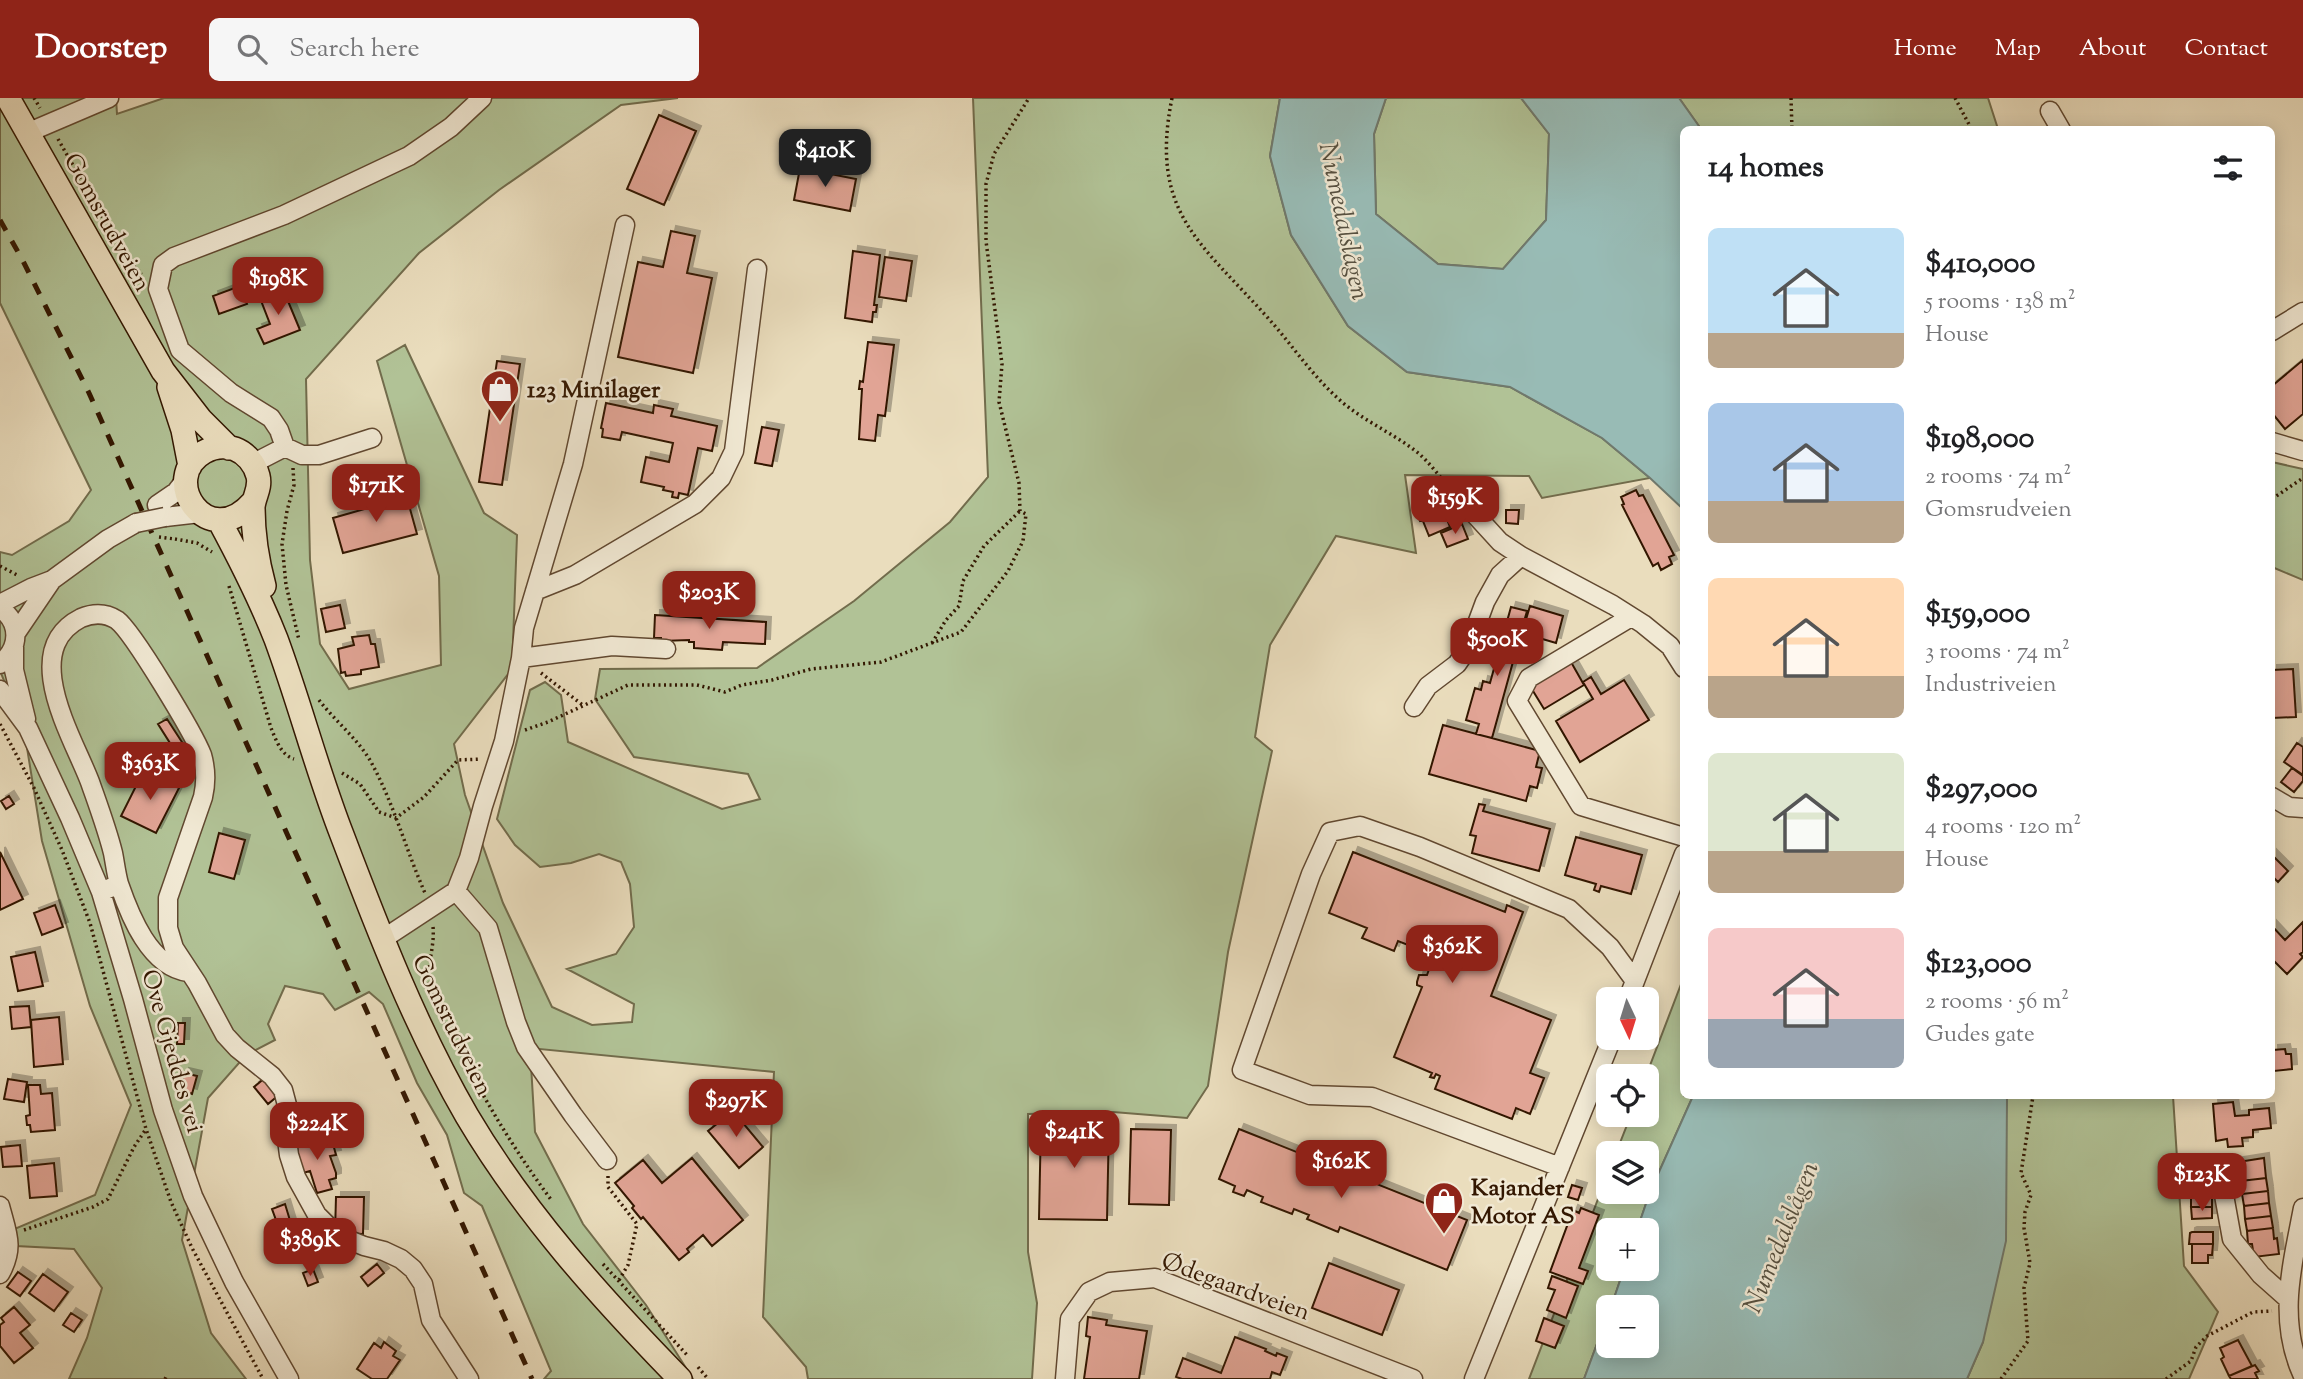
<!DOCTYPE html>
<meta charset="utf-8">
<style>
body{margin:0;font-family:"Sorts Mill Goudy",serif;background:#f6f6f6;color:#202124;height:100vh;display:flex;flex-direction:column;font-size:26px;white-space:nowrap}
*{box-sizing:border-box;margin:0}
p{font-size:23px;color:#757577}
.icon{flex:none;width:38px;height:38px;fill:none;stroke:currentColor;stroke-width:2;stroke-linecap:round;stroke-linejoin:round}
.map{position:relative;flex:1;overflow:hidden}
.sheet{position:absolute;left:1680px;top:28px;width:595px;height:973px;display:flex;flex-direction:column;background:#fff;border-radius:10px;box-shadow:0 4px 18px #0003}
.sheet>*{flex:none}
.needle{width:46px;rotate:176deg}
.tools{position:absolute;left:1596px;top:889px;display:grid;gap:14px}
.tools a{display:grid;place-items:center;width:63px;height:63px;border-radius:10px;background:#fff;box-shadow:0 4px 18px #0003;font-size:35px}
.price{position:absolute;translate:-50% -60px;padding:0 16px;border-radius:14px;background:#8f2418;color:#fff;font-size:23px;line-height:46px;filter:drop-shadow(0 2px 4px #0008)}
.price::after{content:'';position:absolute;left:50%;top:42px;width:21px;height:16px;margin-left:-10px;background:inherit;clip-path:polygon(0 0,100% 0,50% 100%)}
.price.on{background:#222;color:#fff}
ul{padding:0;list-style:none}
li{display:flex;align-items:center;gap:21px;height:175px;padding:0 28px}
li span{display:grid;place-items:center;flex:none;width:196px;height:140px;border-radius:10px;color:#555}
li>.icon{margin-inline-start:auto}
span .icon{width:84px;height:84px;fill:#fffc;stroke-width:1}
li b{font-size:30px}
h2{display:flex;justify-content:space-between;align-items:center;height:84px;padding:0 28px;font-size:30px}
header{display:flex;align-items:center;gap:42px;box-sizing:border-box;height:98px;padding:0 35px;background:#8f2418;color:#fff}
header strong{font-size:33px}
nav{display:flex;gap:38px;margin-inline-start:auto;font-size:24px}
.search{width:490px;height:63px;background:#f6f6f6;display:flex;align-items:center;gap:18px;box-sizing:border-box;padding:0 24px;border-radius:10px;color:#757577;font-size:26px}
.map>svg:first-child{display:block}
.green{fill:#b1c296;stroke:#726c4c;stroke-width:2}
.water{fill:#98bbb5;stroke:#70796d;stroke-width:2}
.building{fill:#e1a495;stroke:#331701;stroke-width:2;filter:url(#shadow)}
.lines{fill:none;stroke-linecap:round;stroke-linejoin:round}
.minor-casing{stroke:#614830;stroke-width:21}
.major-casing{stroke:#331701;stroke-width:26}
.path{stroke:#331701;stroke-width:3.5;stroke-dasharray:2 3.5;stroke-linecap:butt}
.minor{stroke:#f1e9d4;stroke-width:18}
.major{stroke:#eaddbd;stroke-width:23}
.rail{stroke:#331701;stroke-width:5;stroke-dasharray:12 12;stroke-linecap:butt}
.minor-bridge-casing{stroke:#614830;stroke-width:21;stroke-linecap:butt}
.path-bridge{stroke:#331701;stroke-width:3.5;stroke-dasharray:2 3.5;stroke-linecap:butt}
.minor-bridge{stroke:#f1e9d4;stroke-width:18}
.labels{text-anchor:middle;stroke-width:5;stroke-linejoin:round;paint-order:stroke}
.street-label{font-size:24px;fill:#331701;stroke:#f1e9d4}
.poi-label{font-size:24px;font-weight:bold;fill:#331701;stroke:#f1e9d4;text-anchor:start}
.water-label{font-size:26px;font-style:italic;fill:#565040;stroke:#f1e9d4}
</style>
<header>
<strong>Doorstep</strong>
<div class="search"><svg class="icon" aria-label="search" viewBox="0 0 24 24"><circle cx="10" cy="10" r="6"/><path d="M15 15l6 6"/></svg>Search here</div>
<nav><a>Home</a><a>Map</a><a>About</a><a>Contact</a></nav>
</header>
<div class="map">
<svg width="2303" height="1281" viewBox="0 0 2303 1281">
<defs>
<filter id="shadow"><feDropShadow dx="5" dy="-5" stdDeviation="0" flood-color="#0004"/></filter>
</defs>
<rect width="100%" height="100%" fill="#eaddbd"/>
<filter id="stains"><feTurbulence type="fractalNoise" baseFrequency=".00286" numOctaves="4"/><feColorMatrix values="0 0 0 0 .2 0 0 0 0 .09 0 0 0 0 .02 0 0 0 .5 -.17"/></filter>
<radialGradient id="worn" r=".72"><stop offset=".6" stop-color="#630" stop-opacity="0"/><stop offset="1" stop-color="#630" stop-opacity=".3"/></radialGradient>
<path class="green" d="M0 0H116L117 16 164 0H678L621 7 499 92 419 155 306 281 310 462 320 546 349 591 441 567 439 478 377 263 405 247 484 415 517 437 512 571 454 646 465 697 503 805 552 909 592 927 632 924 634 906 567 871 616 856 634 829 630 786 621 764 599 756 571 765 540 769 515 747 497 721 530 592 545 584 561 597 568 644 722 711 760 701 748 676 634 659 595 601 600 571 757 570 854 503 950 424 988 379 973 0H1280L1270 58 1291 137 1348 228 1407 274 1510 289 1602 340 1650 380 1542 400 1529 378 1405 377 1416 455 1336 438 1270 547 1255 639 1272 653 1228 854 1208 988 1187 1020 1113 1014 1028 1016V1154L1037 1205 1032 1281H808L806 1269 763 1219 774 974 530 950 535 1034 583 1126 646 1207 693 1281H544L551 1273 482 1108 464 1095 447 1037 417 985 383 906 369 894 335 912 323 896 285 888 268 926 275 942 246 957 208 1000 182 1142 211 1235 246 1281H69L87 1240 102 1190 74 1151 16 1148 12 1132 95 1097 131 1007 90 908 42 743 24 631 0 573V454L12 457 69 423 91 392 0 205Z
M1386 0H1521L1549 36 1546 122 1503 171 1438 166 1376 116 1374 36Z
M1679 0H1988L1998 31H1701Z
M2272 364 2303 371V482L2272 469Z
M1683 881 1684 998H1693L1650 1094 1637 1132H1608V1171H1624L1611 1209H1608V1216L1584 1281H1529L1608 1075V1094H1647V1055H1616L1631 1017H1647L1646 978Z
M2007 998H2173L2184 1168 2218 1214 2189 1281H1967L1983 1244 2005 1038Z"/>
<path class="water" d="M1280 0H1386L1374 36 1376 116 1438 166 1503 171 1546 122 1549 36 1521 0H1679L1701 31 1684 32 1683 411 1650 380 1602 340 1510 289 1407 274 1348 228 1291 137 1270 58Z
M1693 998H2007L2006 1143 1983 1244 1967 1281H1584L1608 1216V1248H1647V1209H1611L1624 1171H1647V1132H1637L1650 1094Z"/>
<path class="building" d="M659 17 696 33 664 107 627 91Z
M800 70 856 81 850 113 794 102Z
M671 133 695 138 687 175 712 180 693 275 618 259 638 164 663 169Z
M853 153 880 157 874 207H877L876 214H873L872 224 845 220Z
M885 159 912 163 906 203 879 199Z
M240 188 247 206 219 216 213 198Z
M283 191 300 232 264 246 257 231 270 226 260 200Z
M868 244 894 247 885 318 878 317 875 343 859 341 862 291H859L860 283 863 284Z
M2303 262V316L2285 331 2272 315V288Z
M497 263 520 266 502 387 479 384Z
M606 305 653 315 654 307 673 311 671 318 717 328 712 353 698 350 688 397 679 395 678 400 672 399 673 394 663 392 664 389 641 384 646 359 669 364 673 345 622 334 620 342 602 339 603 331 601 330Z
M762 329 779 332 772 368 755 365Z
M390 392 393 404 407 400 417 436 343 455 333 420 375 408 372 397Z
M1636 392 1639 398 1643 397 1674 457 1669 459 1672 466 1661 472 1658 465 1653 468 1622 407 1624 406 1621 399Z
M1434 399 1440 414 1420 423 1414 408Z
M1506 412H1519L1518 426 1506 425Z
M1444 414 1450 429 1429 438 1423 423Z
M1462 426 1468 441 1447 449 1441 435Z
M340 507 345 530 326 534 321 511Z
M1530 508 1563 518 1556 545 1522 535Z
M1511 509 1527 513 1492 640 1476 636 1479 626 1466 622 1475 590 1481 592 1483 583 1490 585Z
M655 517 766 524 765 546 723 544 722 552 694 550V544H689V542L661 543V540H654Z
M369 537 371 546H375L379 569 361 572V576L346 578 345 574 341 575 338 551 354 547 352 539Z
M1571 564 1584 587 1544 611 1530 588Z
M2293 571 2296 619 2272 620V572Z
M1591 579 1601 596 1624 582 1649 622 1580 664 1556 623 1593 601 1583 584Z
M167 621 191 658 182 664 158 626Z
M1443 627 1540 653 1536 669 1542 670 1537 690 1530 688 1526 703 1429 676Z
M2297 645 2303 649V677L2284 664Z
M2292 670 2303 678V683L2294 694 2281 684Z
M144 672 179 690 156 735 121 718Z
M9 698 14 706 6 711 1 703Z
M1479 706 1485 707 1483 713 1550 731 1539 773 1472 755 1476 738 1470 737Z
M219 735 245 742 234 781 209 774Z
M1576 739 1642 757 1631 796 1601 788 1599 794 1594 792 1596 786 1565 777Z
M0 754 23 801 0 812Z
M1353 754 1505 814 1507 807 1523 814 1491 898 1551 922 1530 975 1544 980 1530 1016 1516 1010 1512 1021 1435 991 1440 978 1436 976 1434 980 1430 979 1432 975 1394 959 1422 889 1417 887V884L1419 877H1427L1434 857 1398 843 1394 853 1362 840 1367 830 1329 815Z
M2272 757 2288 773 2278 784 2274 780 2272 782Z
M55 807 63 829 42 837 34 815Z
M2303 824V854L2300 856 2303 859 2287 876 2272 861V828L2285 842Z
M35 854 43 888 18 893 11 859Z
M29 908 31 929 12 931 10 909Z
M59 919 63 966 34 969 31 922Z
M178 925H185L184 946H177Z
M2285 951 2286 956H2291L2292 971 2274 973 2273 952Z
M184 975 197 978 192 996 180 992Z
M266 979 280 996 268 1006 254 989Z
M8 981 27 984 24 1004 4 1001Z
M28 987H40L41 996 52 995 55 1032 31 1034 30 1027H27L26 1018 30 1017Z
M2233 1004 2235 1018 2249 1017V1012L2269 1010 2271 1030 2253 1032V1039L2242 1040 2243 1048 2228 1049 2227 1041 2216 1043 2213 1006Z
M733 1013 763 1049 739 1070 708 1033Z
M1041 1023 1109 1024 1107 1122 1039 1121Z
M1131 1031 1171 1032 1169 1107 1129 1106Z
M1239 1031 1467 1122 1447 1172 1340 1129 1338 1134 1307 1121 1309 1117 1294 1111 1292 1116 1261 1104 1263 1099 1247 1092 1244 1098 1233 1094 1235 1088 1219 1081Z
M309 1037 313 1048 332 1042 336 1057 330 1058 336 1075V1080L329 1082 332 1091 317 1095 310 1073 303 1075 293 1042Z
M20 1047 22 1068 3 1069 1 1049Z
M692 1060 743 1122 712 1148 703 1137 687 1151 689 1154 679 1162 643 1119 641 1121 632 1110 634 1108 615 1085 643 1062 662 1085Z
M2264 1060 2266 1080 2241 1083 2238 1064Z
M2193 1061H2212V1072H2193Z
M54 1065 57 1098 30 1100 27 1068Z
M2189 1072H2212V1084H2189Z
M2266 1080 2268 1093 2242 1096 2241 1083Z
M1572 1087 1582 1090 1578 1102 1568 1099Z
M2268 1093 2269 1105 2244 1108 2242 1096Z
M2212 1097V1109H2191V1098Z
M336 1099H364L363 1136 335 1135Z
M2269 1105 2271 1118 2245 1121 2244 1108Z
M285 1106 292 1129 280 1133 272 1111Z
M2191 1109H2212V1120L2192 1121Z
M1581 1110 1599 1117 1579 1170 1588 1173 1583 1186 1550 1174 1573 1112 1579 1115Z
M2271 1118 2273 1130 2247 1133 2245 1121Z
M2273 1130 2274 1141 2277 1140 2279 1156 2254 1159 2252 1146H2248L2247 1133Z
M2192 1134H2213V1146H2189L2190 1135Z
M2192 1146H2213L2212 1157H2208V1165H2192Z
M1329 1165 1399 1192 1382 1237 1312 1210Z
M377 1166 384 1175 368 1188 361 1179Z
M313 1171 318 1184 308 1188 303 1175Z
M18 1174 31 1183 20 1198 7 1189Z
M43 1176 68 1194 54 1213 29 1195Z
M1552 1178 1578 1188 1566 1220 1547 1212 1555 1192 1548 1190Z
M14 1209 30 1227 20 1235 33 1250 14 1265 0 1248V1227L4 1224 1 1220Z
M71 1215 82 1222 74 1234 63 1227Z
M1088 1219 1107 1222 1106 1227 1147 1233 1139 1281H1084L1090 1239 1086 1238Z
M1544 1220 1564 1228 1555 1250 1536 1243Z
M1235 1239 1266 1251 1265 1253 1276 1258 1277 1255 1287 1259 1280 1277 1272 1274 1270 1281H1182L1176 1279 1183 1260 1221 1275Z
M2238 1242 2252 1268 2229 1278 2221 1261 2224 1259 2220 1250Z
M384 1244 396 1253 393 1258 400 1262 387 1281H372L357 1271 374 1245 381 1250Z
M2255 1267 2259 1273 2255 1275 2258 1281H2231L2229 1278Z"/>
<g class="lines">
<g class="minor-casing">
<path id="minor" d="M2050 13 2061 32
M27 35 109 0
M2272 233 2303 214
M2272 344 2303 353
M285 349 279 332 271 320 231 295 180 252 158 191 163 167 174 159 284 117 409 58 451 29 482 0
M252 366 285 349 302 357H319L372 340
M157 407 176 394 186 381
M1468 409 1500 444 1521 458 1613 507 1643 526 1670 548 1684 570
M165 419 200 415
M535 493 575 477 695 406 721 380 734 353 757 171
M0 506 31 490 52 482
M0 510C21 525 20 550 0 566
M1631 519 1529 580 1517 603 1581 708 1684 739
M16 535 52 482 108 441 136 425
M14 549V572L26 621
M521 560 612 548 666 551
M0 592 28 630 70 720 101 794 133 901 163 1012 193 1098 234 1184 289 1281
M1414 609 1428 588 1457 566 1468 550 1485 504 1500 477 1521 458
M2272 699 2289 709 2303 710
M119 786C130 818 150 869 188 874
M456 793 488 830 516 924 526 949 573 1017 607 1062
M101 794 119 786C116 775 115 765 113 755 107 731 98 707 90 684 73 639 18 552 81 520 93 515 106 515 117 522 133 534 194 636 202 657 206 671 206 686 203 699L168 800V830L174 850 197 885 225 937 237 950 272 978 283 992 287 1007 286 1034 289 1057 296 1079 317 1117 337 1137 364 1148 384 1153 401 1161 413 1171 423 1186 431 1222 469 1281
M383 841 456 793 469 760 483 708 504 643 521 560 524 530 573 366 625 127
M1628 901 1684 756
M1560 1069 1372 999 1310 997 1242 972 1311 776 1330 734 1360 728 1420 749 1569 811 1610 849 1635 883
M2222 1086 2232 1141 2261 1177 2288 1201
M0 1108C7 1135 15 1149 0 1176
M2303 1110C2292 1168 2277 1222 2303 1278
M1065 1281 1070 1221 1089 1194 1110 1184 1155 1180 1413 1281
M1474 1281 1612 940"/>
</g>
<g class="major-casing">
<path id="major" d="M8 0 163 273 201 322 229 350
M169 289 183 332 190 368
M253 404C207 456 158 380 204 354 213 349 224 347 235 351 246 355 255 366 258 378 261 390 254 398 253 409 253 436 257 462 264 488
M219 422C240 461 260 500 276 541 300 606 317 673 342 737 378 832 416 930 467 1018 525 1116 601 1200 680 1281"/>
</g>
<path class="path" d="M34 0 40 10
M1172 0C1149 114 1200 144 1268 220 1293 248 1313 279 1342 304 1363 322 1390 334 1413 351 1429 362 1442 383 1456 397
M1791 0 1792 32
M1955 0 1972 32
M58 41 127 162 142 176
M293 370 294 387 287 413 282 446 286 487 299 542
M2272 401 2303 380
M175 441 197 445 212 454
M0 468 19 478
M229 488 271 630C276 642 281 657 294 661
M932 545 946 522 959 508 963 483 984 448 1020 413
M541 575 584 608
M319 602C335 623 358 641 371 664 394 706 406 752 425 795
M0 626 34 690 62 752 90 825 146 1031 171 1104 192 1150 263 1281
M525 632 548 624 628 587H697L725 594 742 587 772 582 811 571 881 564 961 534 1008 473 1023 443 1026 416 1020 413 1019 385 999 304 1002 266 986 143V86L994 56 1029 0
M342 675 360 686 379 714 396 720 424 699 458 662 481 661
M433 829C435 849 426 868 430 888 435 909 447 928 457 947 484 1002 515 1053 552 1103
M608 1078V1089L637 1126 628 1167 619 1182
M24 1132 93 1109 108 1101 134 1049 146 1031
M603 1166 688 1258
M698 1269 708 1281
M165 1281 166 1279
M2001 1281 2028 1243 2024 1190 2030 1165 2024 1130 2025 1114 2031 1097 2021 1075 2033 998
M2166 1281 2191 1263 2196 1249 2207 1238 2253 1214 2272 1213"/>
<use href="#minor" class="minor"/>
<use href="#major" class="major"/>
<path class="rail" d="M0 122 22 161 89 295 532 1281"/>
<g class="minor-bridge-casing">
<path id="minor-bridge" d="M136 425 165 419"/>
</g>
<path class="path-bridge" d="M159 439 175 441"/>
<use href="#minor-bridge" class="minor-bridge"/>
</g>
<defs>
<g id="shop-pin" transform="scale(2.0125)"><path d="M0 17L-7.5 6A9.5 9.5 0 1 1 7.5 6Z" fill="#8f2418" stroke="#f1e9d4"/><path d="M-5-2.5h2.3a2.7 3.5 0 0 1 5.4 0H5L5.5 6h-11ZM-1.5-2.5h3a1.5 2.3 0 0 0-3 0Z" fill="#fff"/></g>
</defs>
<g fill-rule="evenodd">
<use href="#shop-pin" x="500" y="291"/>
<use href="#shop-pin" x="1444" y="1103"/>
</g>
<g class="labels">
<g class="street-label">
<text transform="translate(108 124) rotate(61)" y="8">Gomsrudveien</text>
<text transform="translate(453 927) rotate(64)" y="8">Gomsrudveien</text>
<text transform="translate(173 953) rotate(74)" y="8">Ove Gjeddes vei</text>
<text transform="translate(1236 1188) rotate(20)" y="8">Ødegaardveien</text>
</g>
<g class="poi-label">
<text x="527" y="299">123 Minilager</text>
<text x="1471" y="1097">Kajander<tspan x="1471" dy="28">Motor AS</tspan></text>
</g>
<g class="water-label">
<text transform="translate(1345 123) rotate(78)" y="9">Numedalslågen</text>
<text transform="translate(1780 1139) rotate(-68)" y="9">Numedalslågen</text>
</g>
</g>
<rect width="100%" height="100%" filter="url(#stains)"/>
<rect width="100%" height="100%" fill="url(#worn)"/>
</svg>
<div class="tools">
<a><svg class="needle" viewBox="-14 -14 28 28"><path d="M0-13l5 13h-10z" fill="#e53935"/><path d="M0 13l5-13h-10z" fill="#757577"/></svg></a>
<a><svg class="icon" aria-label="locate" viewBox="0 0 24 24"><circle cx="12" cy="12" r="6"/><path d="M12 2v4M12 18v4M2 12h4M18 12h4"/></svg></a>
<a><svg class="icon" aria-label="layers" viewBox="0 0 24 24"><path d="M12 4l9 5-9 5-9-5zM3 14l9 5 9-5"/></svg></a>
<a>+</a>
<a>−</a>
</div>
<b class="price on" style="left:825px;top:91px">$410K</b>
<b class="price" style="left:278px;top:219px">$198K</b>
<b class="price" style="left:376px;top:426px">$171K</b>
<b class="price" style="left:1455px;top:438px">$159K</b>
<b class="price" style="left:709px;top:533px">$203K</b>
<b class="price" style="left:1497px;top:580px">$500K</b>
<b class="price" style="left:150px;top:704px">$363K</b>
<b class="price" style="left:1452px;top:887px">$362K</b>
<b class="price" style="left:736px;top:1041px">$297K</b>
<b class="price" style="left:317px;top:1064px">$224K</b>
<b class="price" style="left:1074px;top:1072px">$241K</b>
<b class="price" style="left:1341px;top:1102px">$162K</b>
<b class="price" style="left:2202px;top:1115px">$123K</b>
<b class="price" style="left:310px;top:1180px">$389K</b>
<section class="sheet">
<h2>14 homes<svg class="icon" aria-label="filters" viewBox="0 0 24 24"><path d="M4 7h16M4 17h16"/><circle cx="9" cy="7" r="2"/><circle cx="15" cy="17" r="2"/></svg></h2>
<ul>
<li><span style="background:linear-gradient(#bfe0f5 75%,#b9a48a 0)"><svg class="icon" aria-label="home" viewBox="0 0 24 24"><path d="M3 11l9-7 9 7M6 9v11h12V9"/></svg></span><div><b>$410,000</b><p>5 rooms · 138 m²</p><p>House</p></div></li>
<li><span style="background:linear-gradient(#a9c7e8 70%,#b9a48a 0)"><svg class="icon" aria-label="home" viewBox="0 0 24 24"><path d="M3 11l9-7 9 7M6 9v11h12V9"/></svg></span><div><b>$198,000</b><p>2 rooms · 74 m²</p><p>Gomsrudveien</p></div></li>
<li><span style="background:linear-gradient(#ffd9b3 70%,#b9a48a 0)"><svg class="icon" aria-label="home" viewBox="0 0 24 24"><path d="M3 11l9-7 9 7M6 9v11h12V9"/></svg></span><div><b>$159,000</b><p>3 rooms · 74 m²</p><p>Industriveien</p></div></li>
<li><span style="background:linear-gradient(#dfe7d0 70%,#b9a48a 0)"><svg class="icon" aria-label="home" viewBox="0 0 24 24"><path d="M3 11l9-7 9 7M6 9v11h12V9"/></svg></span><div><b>$297,000</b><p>4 rooms · 120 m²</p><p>House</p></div></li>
<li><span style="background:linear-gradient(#f6c9c9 65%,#9aa5b1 0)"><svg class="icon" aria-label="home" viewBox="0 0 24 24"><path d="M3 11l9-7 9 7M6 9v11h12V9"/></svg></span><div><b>$123,000</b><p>2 rooms · 56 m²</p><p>Gudes gate</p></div></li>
</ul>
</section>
</div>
